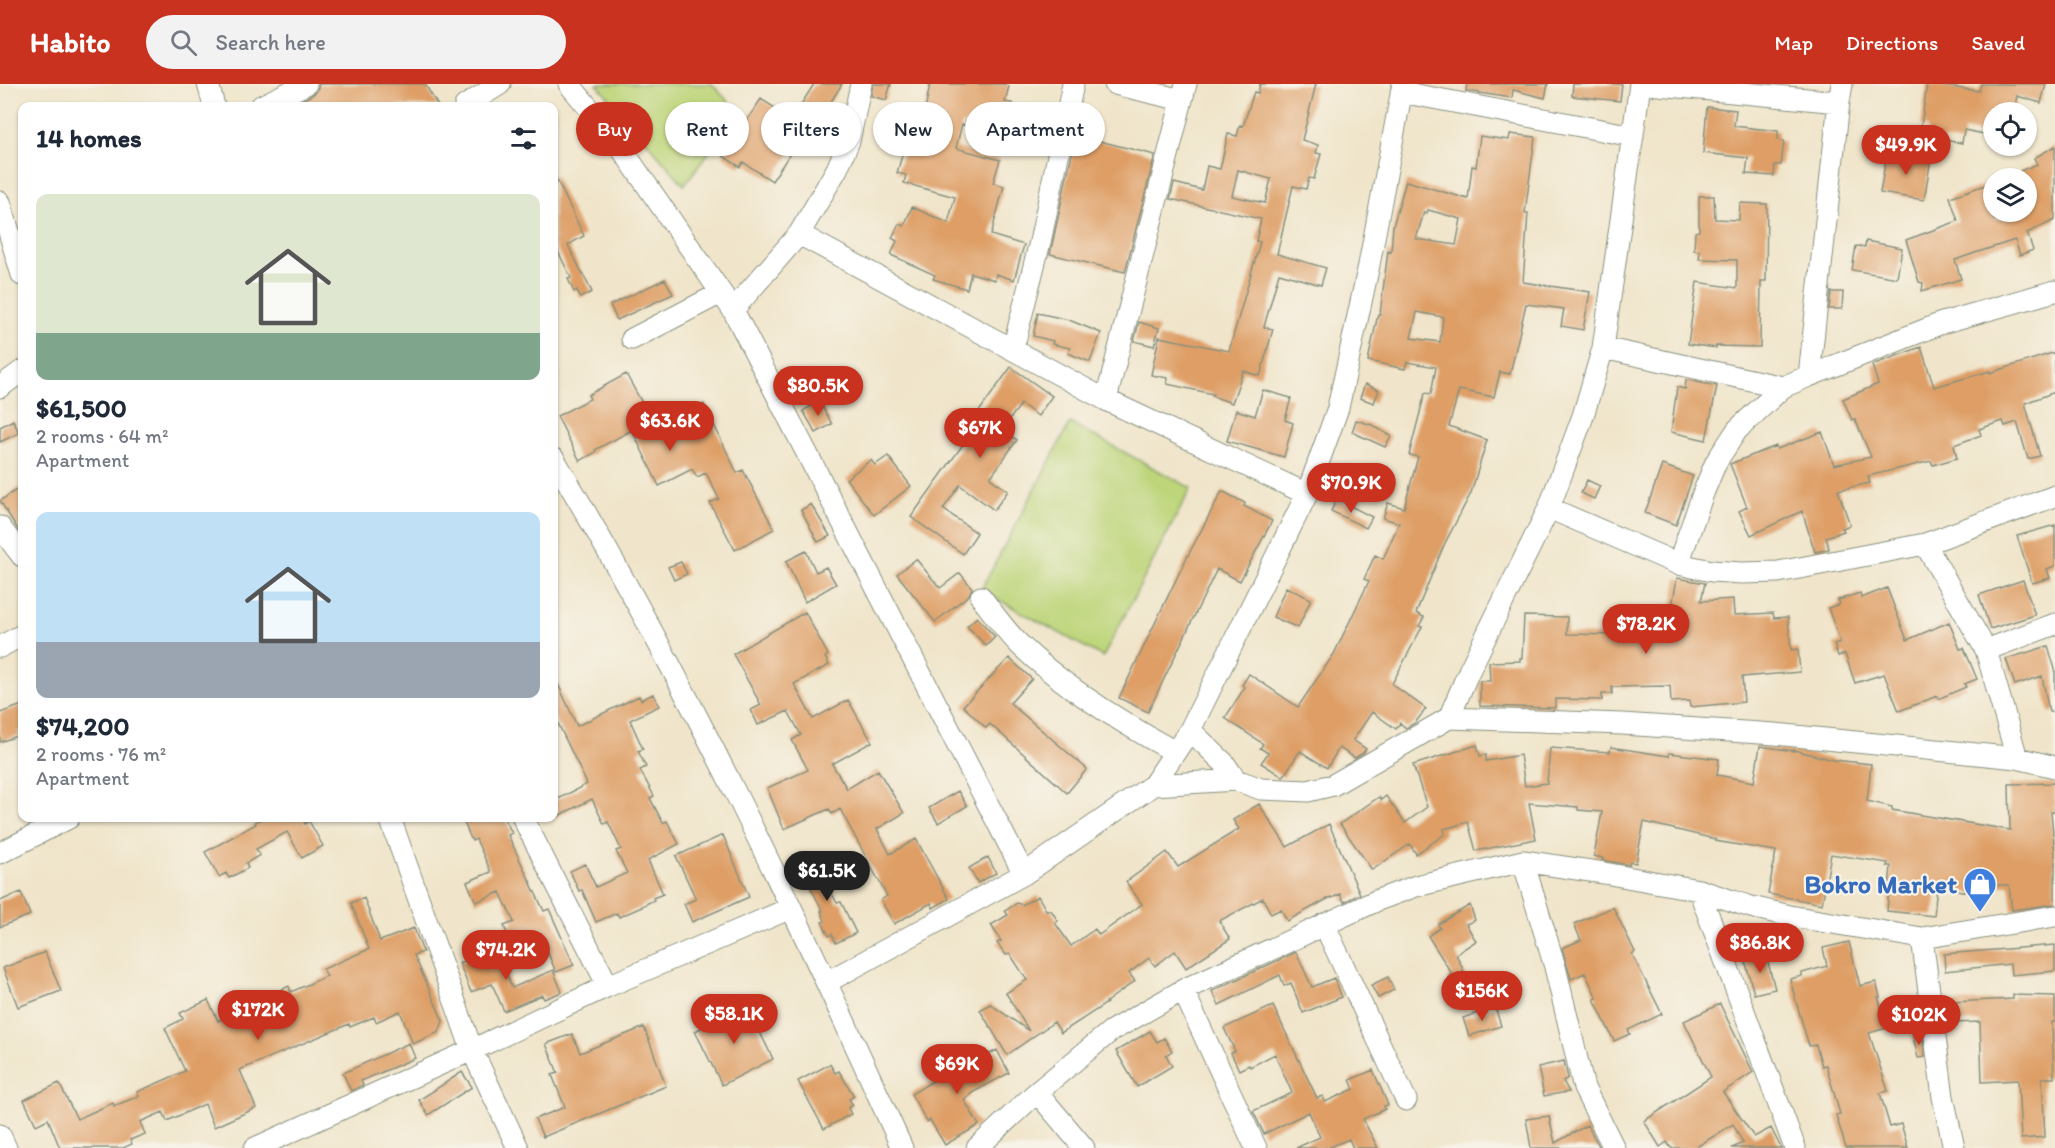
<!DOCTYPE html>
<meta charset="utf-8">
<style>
body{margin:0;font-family:Itim,sans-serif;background:#f2f2f3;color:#1f2937;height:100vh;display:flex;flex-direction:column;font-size:22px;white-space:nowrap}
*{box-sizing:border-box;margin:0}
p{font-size:20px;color:#747a83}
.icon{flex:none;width:33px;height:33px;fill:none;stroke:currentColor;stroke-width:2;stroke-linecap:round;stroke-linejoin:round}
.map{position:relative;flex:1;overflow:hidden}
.drawer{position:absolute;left:18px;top:18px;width:540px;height:720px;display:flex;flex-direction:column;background:#fff;border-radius:12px;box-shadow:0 2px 4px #0004}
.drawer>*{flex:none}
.hud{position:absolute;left:576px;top:18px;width:570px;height:54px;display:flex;gap:12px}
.controls{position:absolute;left:1983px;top:18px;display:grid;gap:12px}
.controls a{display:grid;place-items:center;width:54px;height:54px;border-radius:50%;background:#fff;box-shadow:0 2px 4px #0004;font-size:30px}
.price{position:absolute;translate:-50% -51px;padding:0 14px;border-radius:21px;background:#c8321e;color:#fff;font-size:20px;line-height:39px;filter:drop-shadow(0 2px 3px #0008)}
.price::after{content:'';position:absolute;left:50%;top:36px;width:18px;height:14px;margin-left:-9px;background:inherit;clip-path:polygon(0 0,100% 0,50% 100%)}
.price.current{background:#222;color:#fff}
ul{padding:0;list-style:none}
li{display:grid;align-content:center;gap:12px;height:318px;padding:0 18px}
li span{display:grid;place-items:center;height:186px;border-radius:12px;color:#555}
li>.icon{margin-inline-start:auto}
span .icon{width:108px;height:108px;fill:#fffc;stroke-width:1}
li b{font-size:26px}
h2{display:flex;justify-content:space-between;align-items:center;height:72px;padding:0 18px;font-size:26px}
.pill{padding:0 21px;border-radius:27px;background:#fff;box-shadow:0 2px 4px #0004;font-size:21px;line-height:54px}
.pill.current{background:#c8321e;color:#fff}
header{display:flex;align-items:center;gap:36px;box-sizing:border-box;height:84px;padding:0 30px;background:#c8321e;color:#fff}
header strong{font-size:28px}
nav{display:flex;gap:33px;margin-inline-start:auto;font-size:21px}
.search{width:420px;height:54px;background:#f2f2f3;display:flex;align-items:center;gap:15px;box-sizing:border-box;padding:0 21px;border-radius:33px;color:#747a83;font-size:22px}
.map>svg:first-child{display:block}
.green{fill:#bed57a;stroke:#6e8957;stroke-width:1.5}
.building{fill:#de9e65;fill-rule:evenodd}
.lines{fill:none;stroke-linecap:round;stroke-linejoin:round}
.minor-casing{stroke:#88917f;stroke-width:23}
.minor{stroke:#fff;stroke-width:21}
.labels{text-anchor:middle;stroke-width:4.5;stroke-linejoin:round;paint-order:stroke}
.shop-label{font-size:26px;font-weight:bold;fill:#366cbe;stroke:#f7f3e8;text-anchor:end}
</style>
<header>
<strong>Habito</strong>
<div class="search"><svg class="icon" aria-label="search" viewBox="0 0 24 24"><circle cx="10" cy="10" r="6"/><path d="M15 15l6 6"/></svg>Search here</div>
<nav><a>Map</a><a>Directions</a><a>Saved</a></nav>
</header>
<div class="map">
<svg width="2055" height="1064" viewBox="0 0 2055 1064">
<rect width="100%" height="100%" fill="#f7f3e8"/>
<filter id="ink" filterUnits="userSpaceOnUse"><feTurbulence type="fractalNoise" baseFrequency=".0167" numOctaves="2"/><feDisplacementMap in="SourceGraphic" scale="12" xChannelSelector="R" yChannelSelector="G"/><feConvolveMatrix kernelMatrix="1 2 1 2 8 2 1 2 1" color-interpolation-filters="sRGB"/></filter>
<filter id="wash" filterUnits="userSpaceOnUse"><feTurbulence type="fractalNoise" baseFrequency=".008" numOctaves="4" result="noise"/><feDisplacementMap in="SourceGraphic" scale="24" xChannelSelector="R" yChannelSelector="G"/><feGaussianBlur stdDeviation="1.35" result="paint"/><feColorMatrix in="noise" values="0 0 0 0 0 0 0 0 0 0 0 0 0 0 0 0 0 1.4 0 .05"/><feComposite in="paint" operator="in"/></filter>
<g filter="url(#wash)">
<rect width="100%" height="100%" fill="#f0e5ca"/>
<path class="green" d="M597 0H712L739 29 684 101Z
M1070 339 1191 404 1103 573 981 506Z"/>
<g id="blocks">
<path class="building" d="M319 0H425L438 22H289L312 11 317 7Z
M814 0H842L824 29 819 26 772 97 743 78 740 83 723 72 761 15 792 35Z
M873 0H891L886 16 871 12Z
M930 0H1002L1009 2 1005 18 1012 19 1007 37 1000 35 998 45 966 37 965 41 962 40 956 64 1000 76 993 99 1004 102 991 151 1024 161 1014 196 996 190 995 196 971 189 967 205 933 195 935 191 891 171 897 157 892 154 899 140 904 142 912 123 948 139 955 113 904 99 906 91 897 89 904 64 911 66 916 46 921 47Z
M1260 0H1316L1302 56 1318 61 1316 69 1321 70 1314 95 1309 94 1306 105 1293 102 1277 170 1326 184 1321 201 1279 189 1264 243 1273 245 1260 292 1243 287 1232 319 1212 312 1213 310 1167 300 1168 294 1151 291 1159 253 1229 267 1260 158 1256 157 1261 135 1170 115 1174 99 1202 106 1207 82 1220 85 1228 50 1237 52 1240 41 1243 42 1254 8 1258 9ZM1238 86 1271 95 1265 119 1232 112Z
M1467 0H1548L1545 14 1513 6 1512 14 1466 7Z
M1573 0H1622L1620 17 1572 12Z
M1927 0 1979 7 1981 0H2046L2041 19 2017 12 2014 28H1995L1994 25V52L1964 46 1962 59 1929 53 1927 43 1921 42Z
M1707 23 1736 26 1734 42 1778 47V56L1784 57 1781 81H1775L1774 92 1746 90 1748 74 1703 69Z
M1510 50 1535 53 1525 129H1528L1523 198 1590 208 1583 246 1561 242 1564 225 1526 220 1510 290 1500 288 1494 313 1459 306 1449 342 1487 356 1471 409 1444 461 1416 529 1424 533 1419 542 1422 543 1392 600 1426 625 1415 639 1406 644 1400 639 1396 645 1372 628 1353 656 1366 665 1363 669 1355 674 1339 664 1327 684 1300 667 1283 693 1261 679 1268 669 1260 664 1263 660 1225 634 1245 603 1242 601 1249 590 1298 623 1334 570 1369 497 1364 495 1375 471 1383 475 1399 439 1383 434 1388 419 1404 424 1418 373 1409 371 1425 309 1431 310 1436 283 1407 278 1405 285 1368 277 1378 230H1380L1388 167 1391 168 1393 142 1406 97 1468 115 1472 82 1476 83 1480 52 1509 56ZM1428 126 1461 135 1456 161 1416 155 1424 128 1427 129ZM1417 228 1443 233 1440 258 1411 254Z
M1076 51 1155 71 1125 188 1050 170Z
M2055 62V136L2027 149 2033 166 2020 171 2015 156 1975 169 1955 176 1961 195 1922 207 1923 199 1919 198 1906 156 1958 137 1950 113 1994 98V136L2004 133 2005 135 2021 128H2026V125L2034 121 2026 103V94H2023L2020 87 2037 80 2034 74Z
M1887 68 1931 75 1924 116 1880 109Z
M554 90 584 152 568 161 592 208 580 214 577 206 574 208 568 195 571 194 554 159Z
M1699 112H1714L1715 135 1739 136 1740 119 1767 120 1766 197H1761L1760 263 1716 262V264L1688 260 1697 198 1737 204V176L1699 175 1700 167 1694 166 1695 148 1699 147Z
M1866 157 1902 164 1897 194 1852 186 1856 162 1865 163Z
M665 195 673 210 617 236 610 221Z
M1831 208H1843L1842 225H1829Z
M1038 229 1069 236 1101 249 1090 278 1068 269 1070 264 1052 260 1053 257 1033 252Z
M1139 238 1159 244 1154 262 1134 257Z
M1921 263 1934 303 1990 287V289L2055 268V308L2025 319 2040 372 2028 375 2017 338 2005 342 2003 337 1979 345 1981 351 1954 361 1957 374 1933 381 1931 377 1868 392 1870 399 1838 406 1850 441 1842 444 1844 447 1826 453 1829 465 1815 468 1802 427 1751 451 1739 427 1747 423 1730 380 1776 362 1777 365 1822 348 1834 381 1871 373 1855 335 1852 336 1843 315 1878 300 1872 281Z
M1011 283 1052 312 1038 332 1021 320 1002 346 1017 356 990 394 1008 407 994 426 960 401 943 425 977 449 963 470 911 433 967 355 962 351Z
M626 290 655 342 704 320 737 389 743 386 774 445 735 466 710 419 719 415 706 389 697 393 692 385 659 402 632 346 595 366 596 368 580 377 557 332 590 315 588 311Z
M1686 296 1717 302 1706 356 1671 348 1677 303 1685 305Z
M1365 300 1379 306 1374 319 1360 314Z
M1263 306 1291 314 1285 336 1293 339 1284 373 1227 357 1236 326 1255 332Z
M819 317 832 340 816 349 803 327Z
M13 336 19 349 0 358V343Z
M1356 336 1372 341 1391 352 1385 363 1352 348Z
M888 372 911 402 874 431 846 395 871 376 875 381Z
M1662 381 1693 392 1676 441 1645 429Z
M1338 382 1358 389 1349 415 1331 407 1337 395 1333 394Z
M1587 396 1600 402 1594 415 1581 409Z
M22 402V452L0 417Z
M1222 407 1245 419 1244 422 1272 437 1240 497 1217 485 1148 628 1119 614 1185 477Z
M1337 415 1372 433 1366 444 1331 427Z
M811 420 830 452 818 458 801 426Z
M2055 441V482L2047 485 2050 494 2032 499 2017 452Z
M806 467 816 488 826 483 836 500 805 518 786 477Z
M916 475 940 504 960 489 972 504 969 511 935 538 897 490Z
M681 478 687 490 674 496 668 483Z
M1677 494 1705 499 1701 517 1733 515 1734 531 1773 529 1774 534 1788 533 1791 566 1798 565 1800 588 1742 593 1744 618 1690 623 1689 617 1671 618 1670 602 1612 603V610H1602V616L1555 615V624L1480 622V597H1490L1489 578 1520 577V574H1522L1524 532 1567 533V550L1619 551V528H1671Z
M2023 496 2035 531 1990 545 1979 511Z
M1286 503 1311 515 1298 544 1273 533Z
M1887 504 1907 556 1949 538 1960 565 1964 564 1977 595 1964 600 1966 603 1938 615 1937 612 1899 627 1884 590 1855 599 1845 570 1838 572 1834 560 1840 558 1828 524 1840 520 1838 516 1860 509 1861 514Z
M805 528 828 571 825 573 829 581 794 600 813 635 848 616 872 658 832 680 847 705 878 686 904 729 877 745 890 770 916 755 949 815 933 824 931 819 894 840 881 816 887 812 840 725 832 730 829 725 784 745 767 704 808 686 792 656 801 651 788 627 758 641 751 626 761 621 733 570Z
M977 533 995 553 986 562 967 542Z
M2048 562 2055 585V628H2049L2042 592 2015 601 2006 575Z
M1009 574 1032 595 1010 619 1087 685 1067 709 990 640 986 644 963 622Z
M554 591 577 642 639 612 641 616 653 610 659 622 630 636 643 665 638 667 646 683 640 686 654 712 650 714 663 739 667 737 679 760 648 776 663 810 653 814 654 816 642 822V823L619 833 617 829 596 838 582 806 579 807 570 787 585 780 596 803 627 789 616 767 621 765 608 738 604 740 592 715 554 734V717L587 700 554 631Z
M22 621V645L18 646 20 651 0 658V629Z
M1477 661 1480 672 1486 671V677L1520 671 1525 702 1547 699 1550 664 1610 668 1611 663 1669 672V669L1719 675 1717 691 1754 698 1760 662 1794 667V666L1834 676 1871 680 1867 717 1892 723V726L2010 746 2009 700 2055 699V728H2051L2055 771V820L2012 826 2009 801H1988L1987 809 1977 807 1976 810 1937 802 1934 832 1887 827 1891 782H1887L1888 779 1831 770 1822 820 1768 810 1776 767 1715 757V755L1644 738 1636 779 1630 778 1629 781 1602 776 1603 774 1594 772 1602 728 1578 726V723L1529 719 1536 755 1476 767 1468 738 1444 745 1445 750 1416 770 1410 760 1372 786 1340 740 1379 713 1381 716 1386 712 1405 739 1427 723 1413 681Z
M958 707 967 722 938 739 929 724Z
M1259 720 1287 763 1329 740 1360 810 1344 818 1340 810 1332 814 1331 813 1287 837 1281 825 1271 830 1263 814 1219 837 1230 855 1186 884 1175 867 1155 882 1149 874 1129 889 1135 897 1106 918 1107 919 1061 949 1054 938 1007 971 980 926 990 920 1029 947 1006 909 1027 896 1010 870 1006 871 997 859 1001 857 991 841 1008 831 1005 827 1017 819 1022 821 1038 812 1046 826H1051L1058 837 1055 839 1071 862 1095 845 1099 851 1142 820 1126 798 1167 768 1178 783 1239 745 1233 736Z
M263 734H312L304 738 305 740 309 737 323 762 302 774 287 748 256 765 260 771 246 779 248 784 229 794 226 789 219 793 205 768 256 740 255 738Z
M462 734H504L512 749 508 751 544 827 549 825 574 881 556 888 540 851 512 862 504 842 514 838 500 808 476 818 467 798 491 788 476 755 472 757Z
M723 751 749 813 692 838 684 820 696 815 676 772Z
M811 771 837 819 841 818 856 849 836 859 832 850 829 852 822 838 825 837 821 827H823L797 778Z
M988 773 996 789 978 799 969 784Z
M21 808 30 831 0 843V817Z
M364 814 380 857 414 844 423 868 414 871 443 937 439 948 413 960 400 927 376 938 374 933 350 943 349 940 240 986 256 1024 214 1043 205 1020 167 1037 163 1028 140 1038 145 1050 130 1056 132 1060 123 1064H60L48 1035 36 1041 24 1016 59 999 77 1035 113 1019 114 1022 139 1012 137 1008 185 987 165 944 183 935 180 929 208 916 218 937 277 910 276 908 289 902 291 908 327 892 323 885 369 865 351 819Z
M1470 821 1475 836 1466 840 1476 857 1456 870 1475 912 1468 916 1463 908 1457 911 1448 891 1452 890 1428 852 1440 844 1438 840Z
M1613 823 1635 868 1632 870 1662 930 1628 946 1630 950 1614 957 1594 915 1597 914 1585 889 1571 895 1562 864 1581 856 1574 840Z
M1849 858 1860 902 1876 898 1880 913H1878L1887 944 1869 949 1888 1007 1880 1009 1890 1043 1901 1040 1908 1064H1846L1836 1031 1840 1030 1826 981 1822 982 1816 961 1809 962 1795 914 1790 895 1802 892V889L1827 882 1823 864Z
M2055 861V887L2011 891 2010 880 1945 887 1944 870Z
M496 864 512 904 553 886 562 908 544 915 542 911 504 927 492 900 471 908 459 879Z
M45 868 61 907 18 923 3 884Z
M1296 868 1312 903 1334 894 1342 913 1303 929 1291 899 1284 902 1280 891 1219 921 1212 907Z
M1766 871 1775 905 1754 910 1745 876Z
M1388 893 1394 906 1378 914 1371 901Z
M2013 911 2055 912V938H2052L2054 994H2042L2045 1053 2021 1055 2018 996 1982 998 1980 938 1953 939 1952 918 2013 915Z
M1720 920 1753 988 1723 1008 1754 1053 1771 1044 1781 1064H1732L1743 1059 1733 1040 1695 1064H1671L1667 1058 1660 1063 1644 1037 1711 993 1684 937Z
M1273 922 1317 1014 1323 1012 1325 1018 1354 1005 1350 996 1373 986 1388 1021 1384 1022 1385 1025 1363 1035 1378 1064H1353L1349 1055 1328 1064H1296L1320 1053 1309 1028 1264 1050 1253 1027 1292 1009 1275 970 1250 983 1249 981 1239 986 1231 969 1235 967 1224 944Z
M1495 923 1501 942 1469 952 1463 934Z
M741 924 743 929 749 926 773 975 722 1001 695 947Z
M644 943 666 1002 543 1053 535 1035 565 1023 552 991 558 989 546 960 572 950 580 969Z
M1150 947 1157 958 1164 954 1172 967 1166 971 1172 982 1137 1003 1116 967Z
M1922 950 1925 973 1918 974 1913 952Z
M409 959 415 974 361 997 363 1001 351 1007 343 989Z
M997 966 1009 989 970 1010 971 1011 964 1016 979 1041 945 1061 930 1036 927 1038 911 1010 938 994 934 989 952 978 957 987Z
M1564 977 1568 994 1563 997 1569 1008 1544 1012 1538 983Z
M830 980 835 989 839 987 854 1012 849 1015 853 1021 848 1024 851 1030 824 1045 798 997Z
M462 988 472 1003 428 1031 419 1016Z
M1549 1032 1555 1059 1587 1041 1600 1064H1531L1526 1035Z"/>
</g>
</g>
<g filter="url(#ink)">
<use href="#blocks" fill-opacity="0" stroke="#88917f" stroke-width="1.5"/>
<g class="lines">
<g class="minor-casing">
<path id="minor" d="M208 0 214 22
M569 0 617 58 733 226 1024 790
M1115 0 1182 16
M1401 8 1633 52
M1839 18 1842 0
M261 22 306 0
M465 22 500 0
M0 118 22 191
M799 150 1106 316 1307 410
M733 226 799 150 822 111 837 85 849 57 861 0
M632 255 721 209
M1603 264 1783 303
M1013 265 1040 158 1073 0
M1809 292 1942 239 2055 207
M0 303 22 287
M1106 316 1186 0
M554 375C687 596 796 829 902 1064
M1549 424 1678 480 1704 407 1716 378 1737 346 1783 303 1809 292 1839 18 1648 0
M0 443 22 472
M1678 480 1712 487 1742 489 1778 488 1805 483 1925 460 2055 412
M981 513C993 529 1005 546 1019 560 1063 603 1122 639 1175 668
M0 563 22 551
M1986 566 2055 540
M1449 634 1622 640 1775 650 2017 674 1986 566 1925 460
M1190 646 1224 679 1236 696
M2017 674 2055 683
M1153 701 1236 696 1261 705 1308 707 1333 701 1449 634 1469 587 1549 424 1583 332 1603 264 1640 0
M390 734 472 966 608 902 791 824
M523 734 608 902
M0 769 69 734
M1523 777 1555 883 1584 1004 1614 1064
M1699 806 1795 1064
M1324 840 1406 1016
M1922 854 1943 1013 1954 1064
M827 898 1024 790 1153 701 1190 646 1307 410 1338 324 1369 181 1403 0
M1183 906 1256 1064
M1037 1008 1084 1064
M0 1051 6 1064
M255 1064 472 966 518 1064
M977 1064 1037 1008 1111 947 1183 906 1378 816 1416 802 1523 777 1604 789 1699 806 1751 823 1790 832 1922 854 2055 832"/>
</g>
<use href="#minor" class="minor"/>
</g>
</g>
<defs>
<g id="shop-pin" transform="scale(1.725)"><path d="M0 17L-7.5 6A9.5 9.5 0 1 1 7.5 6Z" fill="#3f7fe0" stroke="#f7f3e8"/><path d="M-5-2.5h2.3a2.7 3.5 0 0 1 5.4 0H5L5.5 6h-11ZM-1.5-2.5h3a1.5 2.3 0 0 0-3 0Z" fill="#fff"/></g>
</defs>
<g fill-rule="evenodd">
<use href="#shop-pin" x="1980" y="800"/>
</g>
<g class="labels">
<g class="shop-label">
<text x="1957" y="809">Bokro Market</text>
</g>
</g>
</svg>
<div class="controls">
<a><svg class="icon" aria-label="locate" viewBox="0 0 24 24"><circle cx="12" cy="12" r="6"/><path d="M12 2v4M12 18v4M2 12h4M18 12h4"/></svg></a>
<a><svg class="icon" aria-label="layers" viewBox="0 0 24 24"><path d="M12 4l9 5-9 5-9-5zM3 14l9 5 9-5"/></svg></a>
</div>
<b class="price" style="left:1906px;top:92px">$49.9K</b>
<b class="price" style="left:818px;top:333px">$80.5K</b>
<b class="price" style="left:670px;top:368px">$63.6K</b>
<b class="price" style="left:980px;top:375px">$67K</b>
<b class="price" style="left:1351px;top:430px">$70.9K</b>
<b class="price" style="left:1646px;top:571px">$78.2K</b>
<b class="price current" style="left:827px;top:818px">$61.5K</b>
<b class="price" style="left:1760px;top:890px">$86.8K</b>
<b class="price" style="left:506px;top:897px">$74.2K</b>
<b class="price" style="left:1482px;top:938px">$156K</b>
<b class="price" style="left:258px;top:957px">$172K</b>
<b class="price" style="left:734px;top:961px">$58.1K</b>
<b class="price" style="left:1919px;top:962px">$102K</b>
<b class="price" style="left:957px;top:1011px">$69K</b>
<div class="hud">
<a class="pill current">Buy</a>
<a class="pill">Rent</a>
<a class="pill">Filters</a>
<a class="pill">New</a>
<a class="pill">Apartment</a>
</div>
<section class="drawer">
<h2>14 homes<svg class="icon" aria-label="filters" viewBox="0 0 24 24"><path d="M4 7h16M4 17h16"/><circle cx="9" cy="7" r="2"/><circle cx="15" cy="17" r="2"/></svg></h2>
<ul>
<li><span style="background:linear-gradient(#dfe7d0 75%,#7fa58c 0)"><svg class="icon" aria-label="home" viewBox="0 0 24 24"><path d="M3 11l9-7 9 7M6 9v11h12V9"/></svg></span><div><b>$61,500</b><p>2 rooms · 64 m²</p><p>Apartment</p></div></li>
<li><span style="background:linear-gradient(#bfe0f5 70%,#9aa5b1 0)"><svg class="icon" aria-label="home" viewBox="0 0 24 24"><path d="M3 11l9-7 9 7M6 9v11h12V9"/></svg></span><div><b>$74,200</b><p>2 rooms · 76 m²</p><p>Apartment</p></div></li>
</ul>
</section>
</div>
